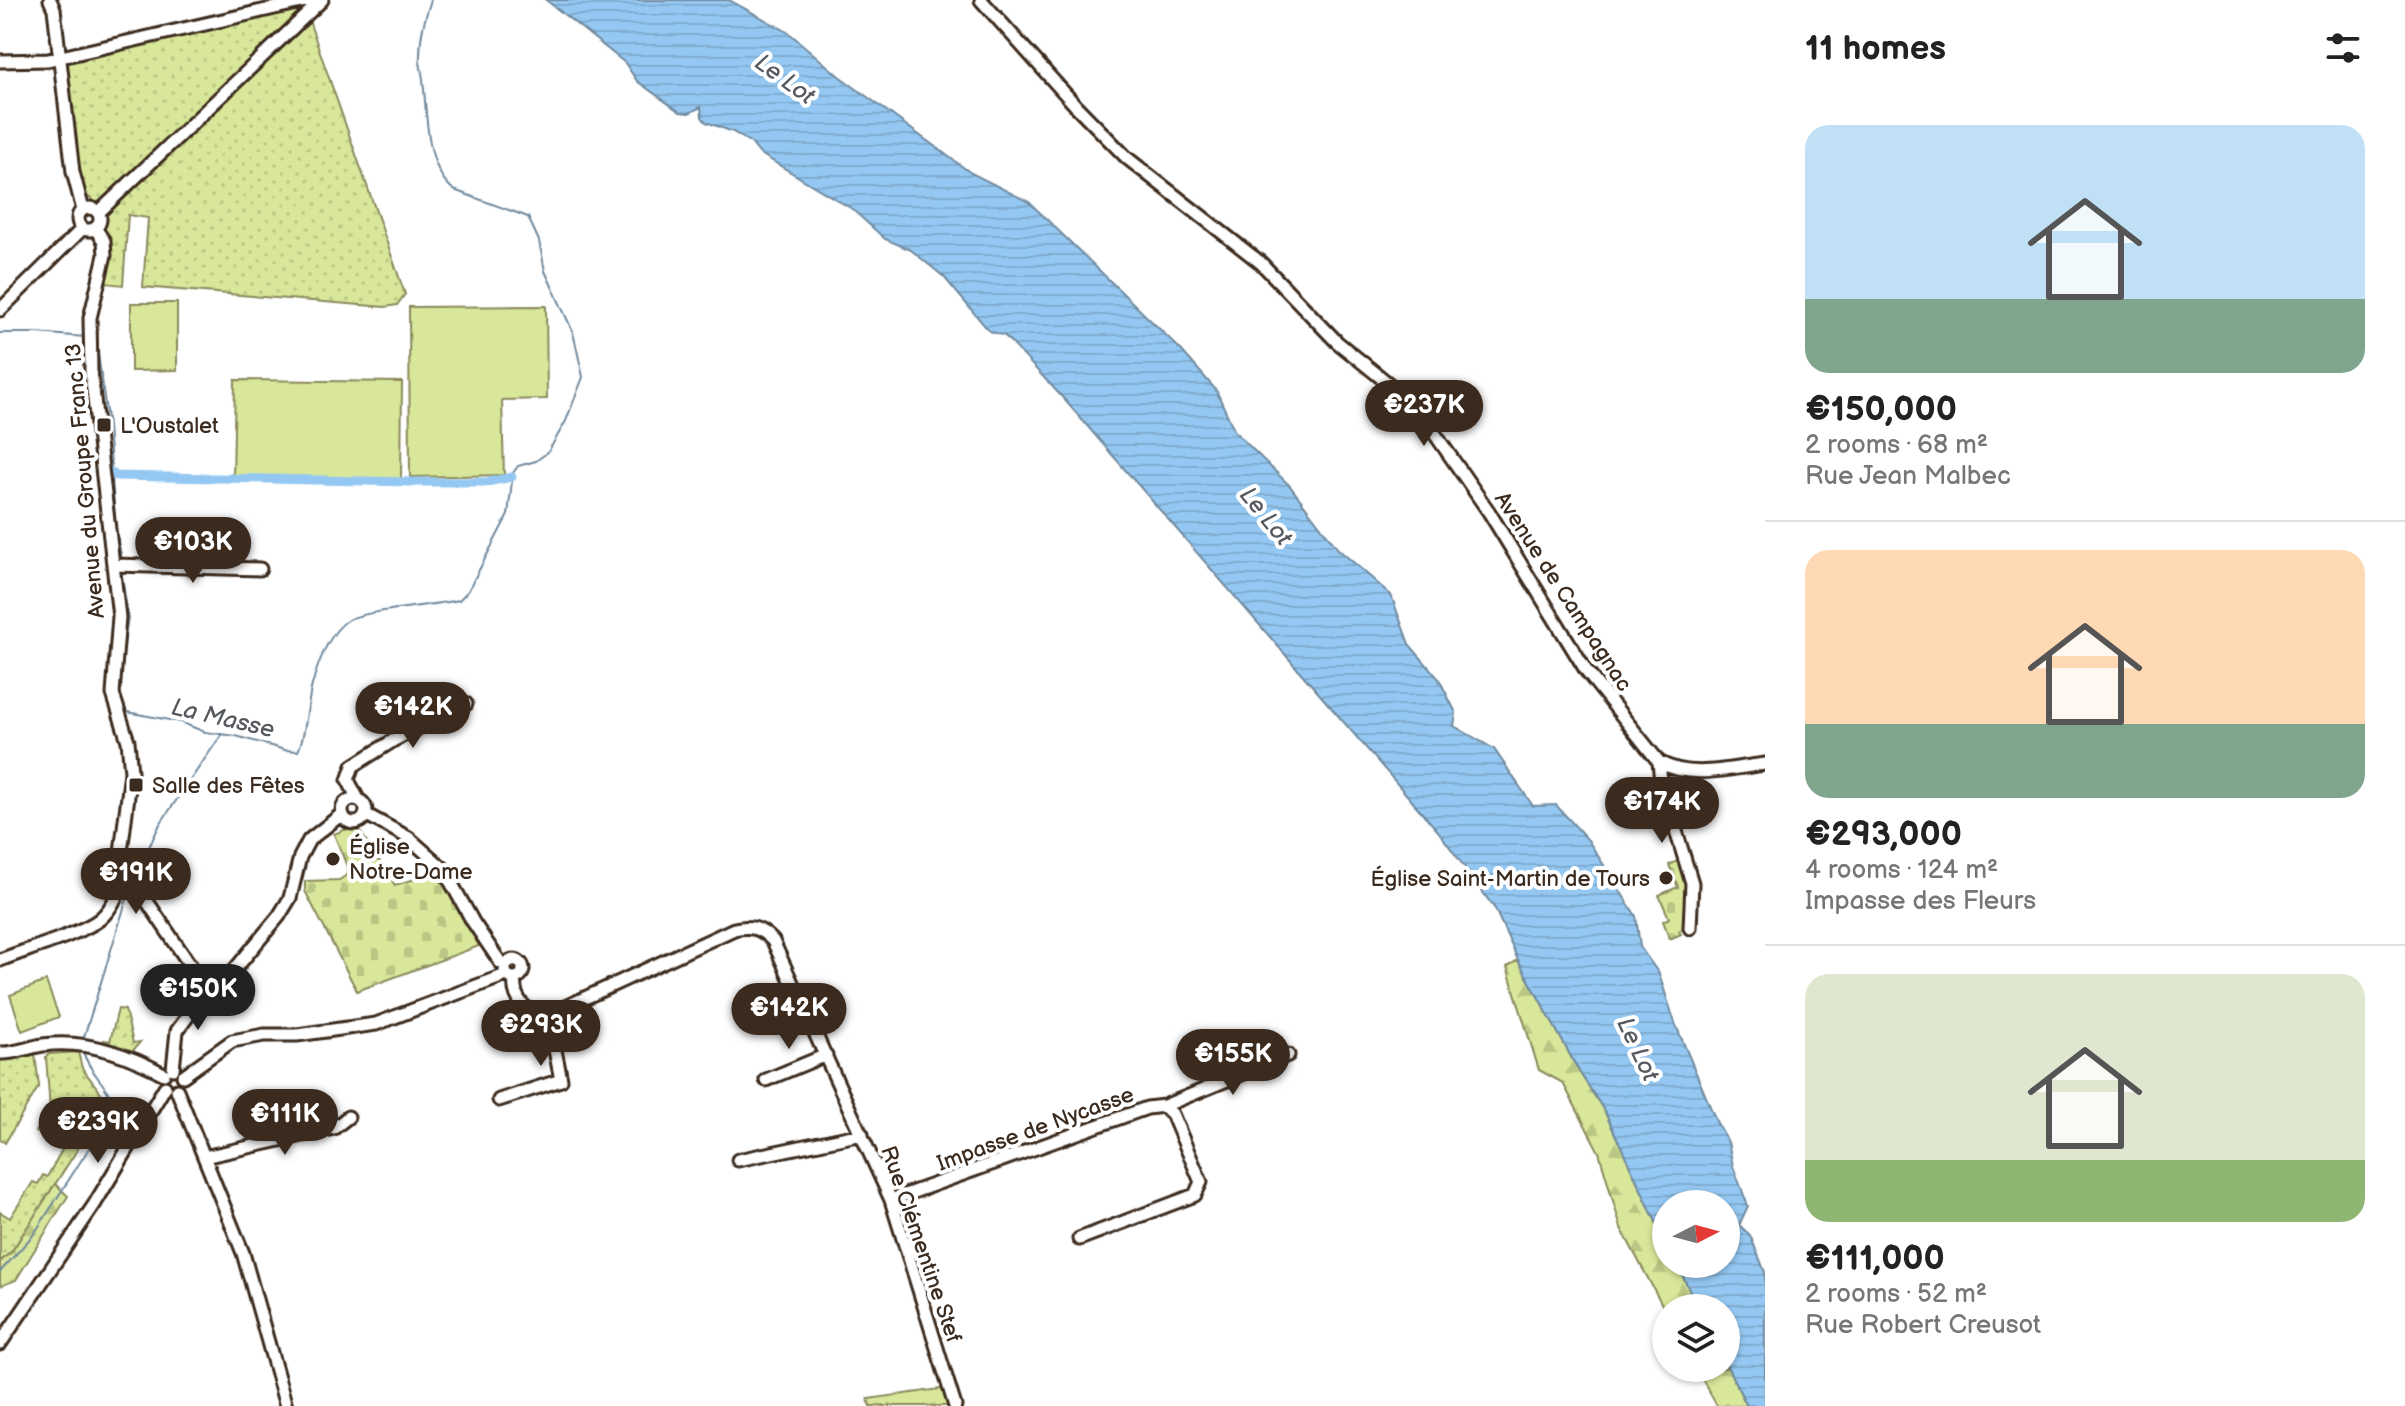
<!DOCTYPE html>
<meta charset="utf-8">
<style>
body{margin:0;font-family:"Balsamiq Sans",sans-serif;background:#f2f2f2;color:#222;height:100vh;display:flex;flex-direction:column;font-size:30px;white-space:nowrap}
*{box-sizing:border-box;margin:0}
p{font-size:26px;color:#767676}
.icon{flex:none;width:44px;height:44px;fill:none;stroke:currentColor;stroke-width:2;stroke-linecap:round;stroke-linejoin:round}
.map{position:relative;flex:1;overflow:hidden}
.sheet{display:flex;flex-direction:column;background:#fff;width:640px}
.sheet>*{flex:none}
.needle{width:52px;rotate:84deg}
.buttons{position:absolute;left:1652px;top:1190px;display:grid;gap:16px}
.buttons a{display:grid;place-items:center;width:88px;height:88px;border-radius:50%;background:#fff;box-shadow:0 2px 6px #0004;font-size:40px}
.price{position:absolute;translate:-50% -68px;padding:0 18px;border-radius:28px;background:#3b2a1e;color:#fff;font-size:26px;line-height:52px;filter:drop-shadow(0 2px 4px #0008)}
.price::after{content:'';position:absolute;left:50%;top:48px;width:24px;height:18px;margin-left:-12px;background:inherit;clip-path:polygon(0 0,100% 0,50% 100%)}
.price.active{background:#222;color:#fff}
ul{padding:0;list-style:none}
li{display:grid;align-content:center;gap:16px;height:424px;padding:0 40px}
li+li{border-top:2px solid #e0e0e0}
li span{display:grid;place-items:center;height:248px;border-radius:24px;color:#555}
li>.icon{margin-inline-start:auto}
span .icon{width:144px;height:144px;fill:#fffc;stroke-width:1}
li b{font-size:34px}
h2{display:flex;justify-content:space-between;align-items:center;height:96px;padding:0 40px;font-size:34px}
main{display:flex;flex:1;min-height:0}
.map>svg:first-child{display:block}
.grass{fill:url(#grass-dots);stroke:#8a885c;stroke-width:2}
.forest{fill:url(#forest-firs);stroke:#8a885c;stroke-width:2}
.cemetery{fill:url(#cemetery-stones);stroke:#8a885c;stroke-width:2}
.pitch{fill:#d8e79a;stroke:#8a885c;stroke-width:2}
.water{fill:url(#water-rules);stroke:#70899d;stroke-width:2}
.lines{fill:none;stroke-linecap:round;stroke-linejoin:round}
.stream{stroke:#70899d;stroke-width:2}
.canal{stroke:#94c8f2;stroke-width:9}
.minor-casing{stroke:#3b2a1e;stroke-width:17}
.minor{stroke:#fff;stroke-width:11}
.poi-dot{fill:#3b2a1e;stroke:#fff;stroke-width:3}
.labels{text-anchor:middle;stroke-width:8;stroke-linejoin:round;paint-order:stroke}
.poi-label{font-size:22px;fill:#3b2a1e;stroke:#fff;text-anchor:start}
.street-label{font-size:22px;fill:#3b2a1e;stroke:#fff}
.water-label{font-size:24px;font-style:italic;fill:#56595e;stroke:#fff}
</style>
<main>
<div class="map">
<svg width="1765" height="1406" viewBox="0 0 1765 1406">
<defs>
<pattern id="grass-dots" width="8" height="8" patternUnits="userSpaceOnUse" patternTransform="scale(2)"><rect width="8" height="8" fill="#d8e79a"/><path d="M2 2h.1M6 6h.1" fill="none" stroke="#bac684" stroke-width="1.8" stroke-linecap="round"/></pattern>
<pattern id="forest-firs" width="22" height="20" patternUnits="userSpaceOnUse" patternTransform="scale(2)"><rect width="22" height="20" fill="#d8e79a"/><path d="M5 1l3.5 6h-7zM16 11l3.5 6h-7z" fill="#bac684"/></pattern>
<pattern id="cemetery-stones" width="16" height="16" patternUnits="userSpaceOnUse" patternTransform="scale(2)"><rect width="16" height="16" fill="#d8e79a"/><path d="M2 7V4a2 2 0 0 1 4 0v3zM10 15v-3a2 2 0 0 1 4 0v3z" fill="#bac684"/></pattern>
<pattern id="water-rules" width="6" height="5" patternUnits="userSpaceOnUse" patternTransform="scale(2)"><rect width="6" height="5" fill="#94c8f2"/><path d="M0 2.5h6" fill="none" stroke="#80accf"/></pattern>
</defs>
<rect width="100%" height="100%" fill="#fff"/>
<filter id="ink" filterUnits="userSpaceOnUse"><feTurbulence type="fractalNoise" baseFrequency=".0125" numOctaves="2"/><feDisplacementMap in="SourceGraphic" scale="16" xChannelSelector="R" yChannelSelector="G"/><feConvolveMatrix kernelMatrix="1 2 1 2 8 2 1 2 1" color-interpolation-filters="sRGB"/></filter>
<g filter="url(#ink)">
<path class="grass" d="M304 7 255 58 105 201 97 203 87 196 77 168 67 58Z
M307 15 405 294 397 305 385 307 143 287 148 218 128 215 123 285 96 282 104 241 106 206Z
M118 1009 125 1010 133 1043 140 1042 131 1053 103 1043 104 1040 110 1041Z
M78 1052 82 1068 108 1102 12 1251 0 1262V1212L10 1218 33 1182 38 1184 43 1175 47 1177 63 1148 36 1132 50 1109 46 1057 49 1054Z
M29 1053 35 1054 39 1086 5 1143 0 1139V1058Z"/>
<path class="forest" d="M1518 960 1580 1073 1605 1112 1666 1243V1264H1677L1698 1308H1666V1312L1621 1228 1599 1152 1563 1083 1539 1070 1507 967Z
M55 1184 68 1196 16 1280 0 1286V1262L12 1251Z
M1726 1364 1747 1406H1717L1696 1368H1726Z
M954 1387 960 1406H870L868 1399Z"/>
<path class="cemetery" d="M351 827 361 833 395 885C413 880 431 871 446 883L479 946 357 991 305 891V881L339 880 347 875 348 869 334 834Z
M1682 859C1691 888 1689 899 1684 928L1679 931 1681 934 1670 939 1663 921 1669 918 1659 895 1678 887 1669 865Z"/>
<path class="pitch" d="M131 303H177V370L131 371Z
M546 306 547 399 502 400 504 475 410 477 409 307Z
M235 380 402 382 401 481 233 478Z
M46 981 59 1017 22 1031 10 995Z"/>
<path class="water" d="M546 0H729L788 32 839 76 971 173 1029 202 1181 350 1216 390 1235 432 1290 486 1338 549 1391 595 1409 644 1439 679 1456 713 1454 726 1494 749 1533 806 1556 805 1588 840 1636 916 1640 947 1659 974 1675 1023 1717 1123 1728 1142 1733 1166 1748 1206 1739 1225 1750 1235 1765 1272V1406H1747L1726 1364V1308H1698L1677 1264H1726V1204H1666V1243L1605 1112 1580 1073 1518 960 1495 909 1438 831 1063 398 1005 336 989 331 944 277 911 250 885 239 852 209 759 153 751 143 733 132 706 122 702 117 701 107 689 113 680 112 637 81 625 63Z"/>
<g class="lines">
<path class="stream" d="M0 333H36L86 337
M96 340 108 426 116 530 122 560
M119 678 128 617 121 570
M119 684 121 697 127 712 180 722 205 732 236 736 285 750 298 751C306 735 307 704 312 685 318 663 329 632 348 620 362 611 437 605 459 600L468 591 508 515 513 473 518 466 536 461 548 452 566 421 583 377 573 332 545 271 539 241 528 217 454 190C425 168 427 112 423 79 422 71 419 63 420 55 420 35 425 18 431 0
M141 864 160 824 222 734
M84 1037 129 892
M0 1272 34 1234 113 1111C115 1090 88 1073 83 1051"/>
<path class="canal" d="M111 472 116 476 412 482H487L512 477"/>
<g class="minor-casing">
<path id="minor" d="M50 0 54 9 73 172 83 210
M981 0 1076 106 1127 158 1261 263 1337 342 1394 388 1428 424 1489 512 1587 672 1659 762C1690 780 1731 768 1765 764
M0 61 48 60 310 0
M78 219a11 11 0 1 1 22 0a11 11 0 1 1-22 0Z
M98 213 322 0
M95 228 104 241 105 255 90 318 91 372 119 617 113 694 128 741 131 772 121 852 126 876
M0 310 83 228
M114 565 260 569
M1659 762 1661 782 1692 883 1690 928
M342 811a12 12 0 1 1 24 0a12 12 0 1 1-24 0Z
M358 799 348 780 353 766 394 740 466 704
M367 815 409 838 443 868 473 922 500 962 505 965
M126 876 134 882 207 990
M505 969a9 9 0 1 1 18 0a9 9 0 1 1-18 0Z
M0 960C25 950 81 934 100 919 112 909 120 890 126 876
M515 978C512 998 527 1016 548 1015L734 929C751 925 761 928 773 941L891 1200 955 1406
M0 1053C14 1054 29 1047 43 1045 86 1039 127 1054 164 1074
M173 1069 177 1031 207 990 227 979 279 916 290 898 300 857 309 840 342 814
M183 1076 232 1041 264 1035H297L376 1024 506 975
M766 1080 826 1055
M177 1090 243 1253 286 1406
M499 1100 561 1080 548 1015
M1164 1106 1288 1055
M204 1157 334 1128 348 1117
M738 1160 862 1134
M891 1200 1147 1108 1164 1106 1172 1114 1201 1182 1195 1195 1079 1239
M0 1344 94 1205 165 1087"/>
</g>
<use href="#minor" class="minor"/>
</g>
</g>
<g class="poi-dot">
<rect x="96" y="417" width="16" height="16" rx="4"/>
<rect x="128" y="777" width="16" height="16" rx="4"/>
<circle cx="333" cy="859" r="8"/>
<circle cx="1666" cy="878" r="8"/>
</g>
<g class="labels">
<g class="poi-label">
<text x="120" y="433">L'Oustalet</text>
<text x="152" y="793">Salle des Fêtes</text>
<text x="349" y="854">Église<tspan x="349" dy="25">Notre-Dame</tspan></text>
<text x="1650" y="886" text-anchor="end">Église Saint-Martin de Tours</text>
</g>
<g class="street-label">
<text transform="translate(84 481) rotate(-95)" y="8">Avenue du Groupe Franc 13</text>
<text transform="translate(1564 591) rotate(57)" y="8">Avenue de Campagnac</text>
<text transform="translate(1035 1128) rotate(-20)" y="8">Impasse de Nycasse</text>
<text transform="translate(922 1244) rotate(71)" y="8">Rue Clémentine Stef</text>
</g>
<g class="water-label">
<text transform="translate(785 79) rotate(36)" y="8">Le Lot</text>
<text transform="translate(1266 516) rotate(51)" y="8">Le Lot</text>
<text transform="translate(223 718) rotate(13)" y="8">La Masse</text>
<text transform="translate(1638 1049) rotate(65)" y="8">Le Lot</text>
</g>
</g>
</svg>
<div class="buttons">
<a><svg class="needle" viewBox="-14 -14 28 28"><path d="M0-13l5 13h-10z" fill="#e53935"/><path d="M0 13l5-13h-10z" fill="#767676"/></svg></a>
<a><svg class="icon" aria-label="layers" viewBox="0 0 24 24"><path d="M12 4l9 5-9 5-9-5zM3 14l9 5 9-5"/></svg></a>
</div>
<b class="price" style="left:1424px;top:448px">€237K</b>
<b class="price" style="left:193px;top:585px">€103K</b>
<b class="price" style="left:413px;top:750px">€142K</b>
<b class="price" style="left:1662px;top:845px">€174K</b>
<b class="price" style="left:136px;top:916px">€191K</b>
<b class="price active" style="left:198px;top:1032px">€150K</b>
<b class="price" style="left:789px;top:1051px">€142K</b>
<b class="price" style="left:541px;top:1068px">€293K</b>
<b class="price" style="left:1233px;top:1097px">€155K</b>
<b class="price" style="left:285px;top:1157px">€111K</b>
<b class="price" style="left:98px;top:1165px">€239K</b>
</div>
<section class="sheet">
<h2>11 homes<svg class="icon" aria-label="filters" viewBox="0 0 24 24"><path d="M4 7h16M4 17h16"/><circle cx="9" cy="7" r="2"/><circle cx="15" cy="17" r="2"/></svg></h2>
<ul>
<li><span style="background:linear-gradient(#bfe0f5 70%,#7fa58c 0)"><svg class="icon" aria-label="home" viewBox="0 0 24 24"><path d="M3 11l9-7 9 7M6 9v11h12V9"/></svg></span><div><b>€150,000</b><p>2 rooms · 68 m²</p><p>Rue Jean Malbec</p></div></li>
<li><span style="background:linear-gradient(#ffd9b3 70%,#7fa58c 0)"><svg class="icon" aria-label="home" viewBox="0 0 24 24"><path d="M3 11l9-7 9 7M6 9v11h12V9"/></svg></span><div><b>€293,000</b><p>4 rooms · 124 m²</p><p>Impasse des Fleurs</p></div></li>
<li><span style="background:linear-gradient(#dfe7d0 75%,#8fb573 0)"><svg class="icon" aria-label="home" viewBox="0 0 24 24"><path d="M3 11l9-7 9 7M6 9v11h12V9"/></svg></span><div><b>€111,000</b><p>2 rooms · 52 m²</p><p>Rue Robert Creusot</p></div></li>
</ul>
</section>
</main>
